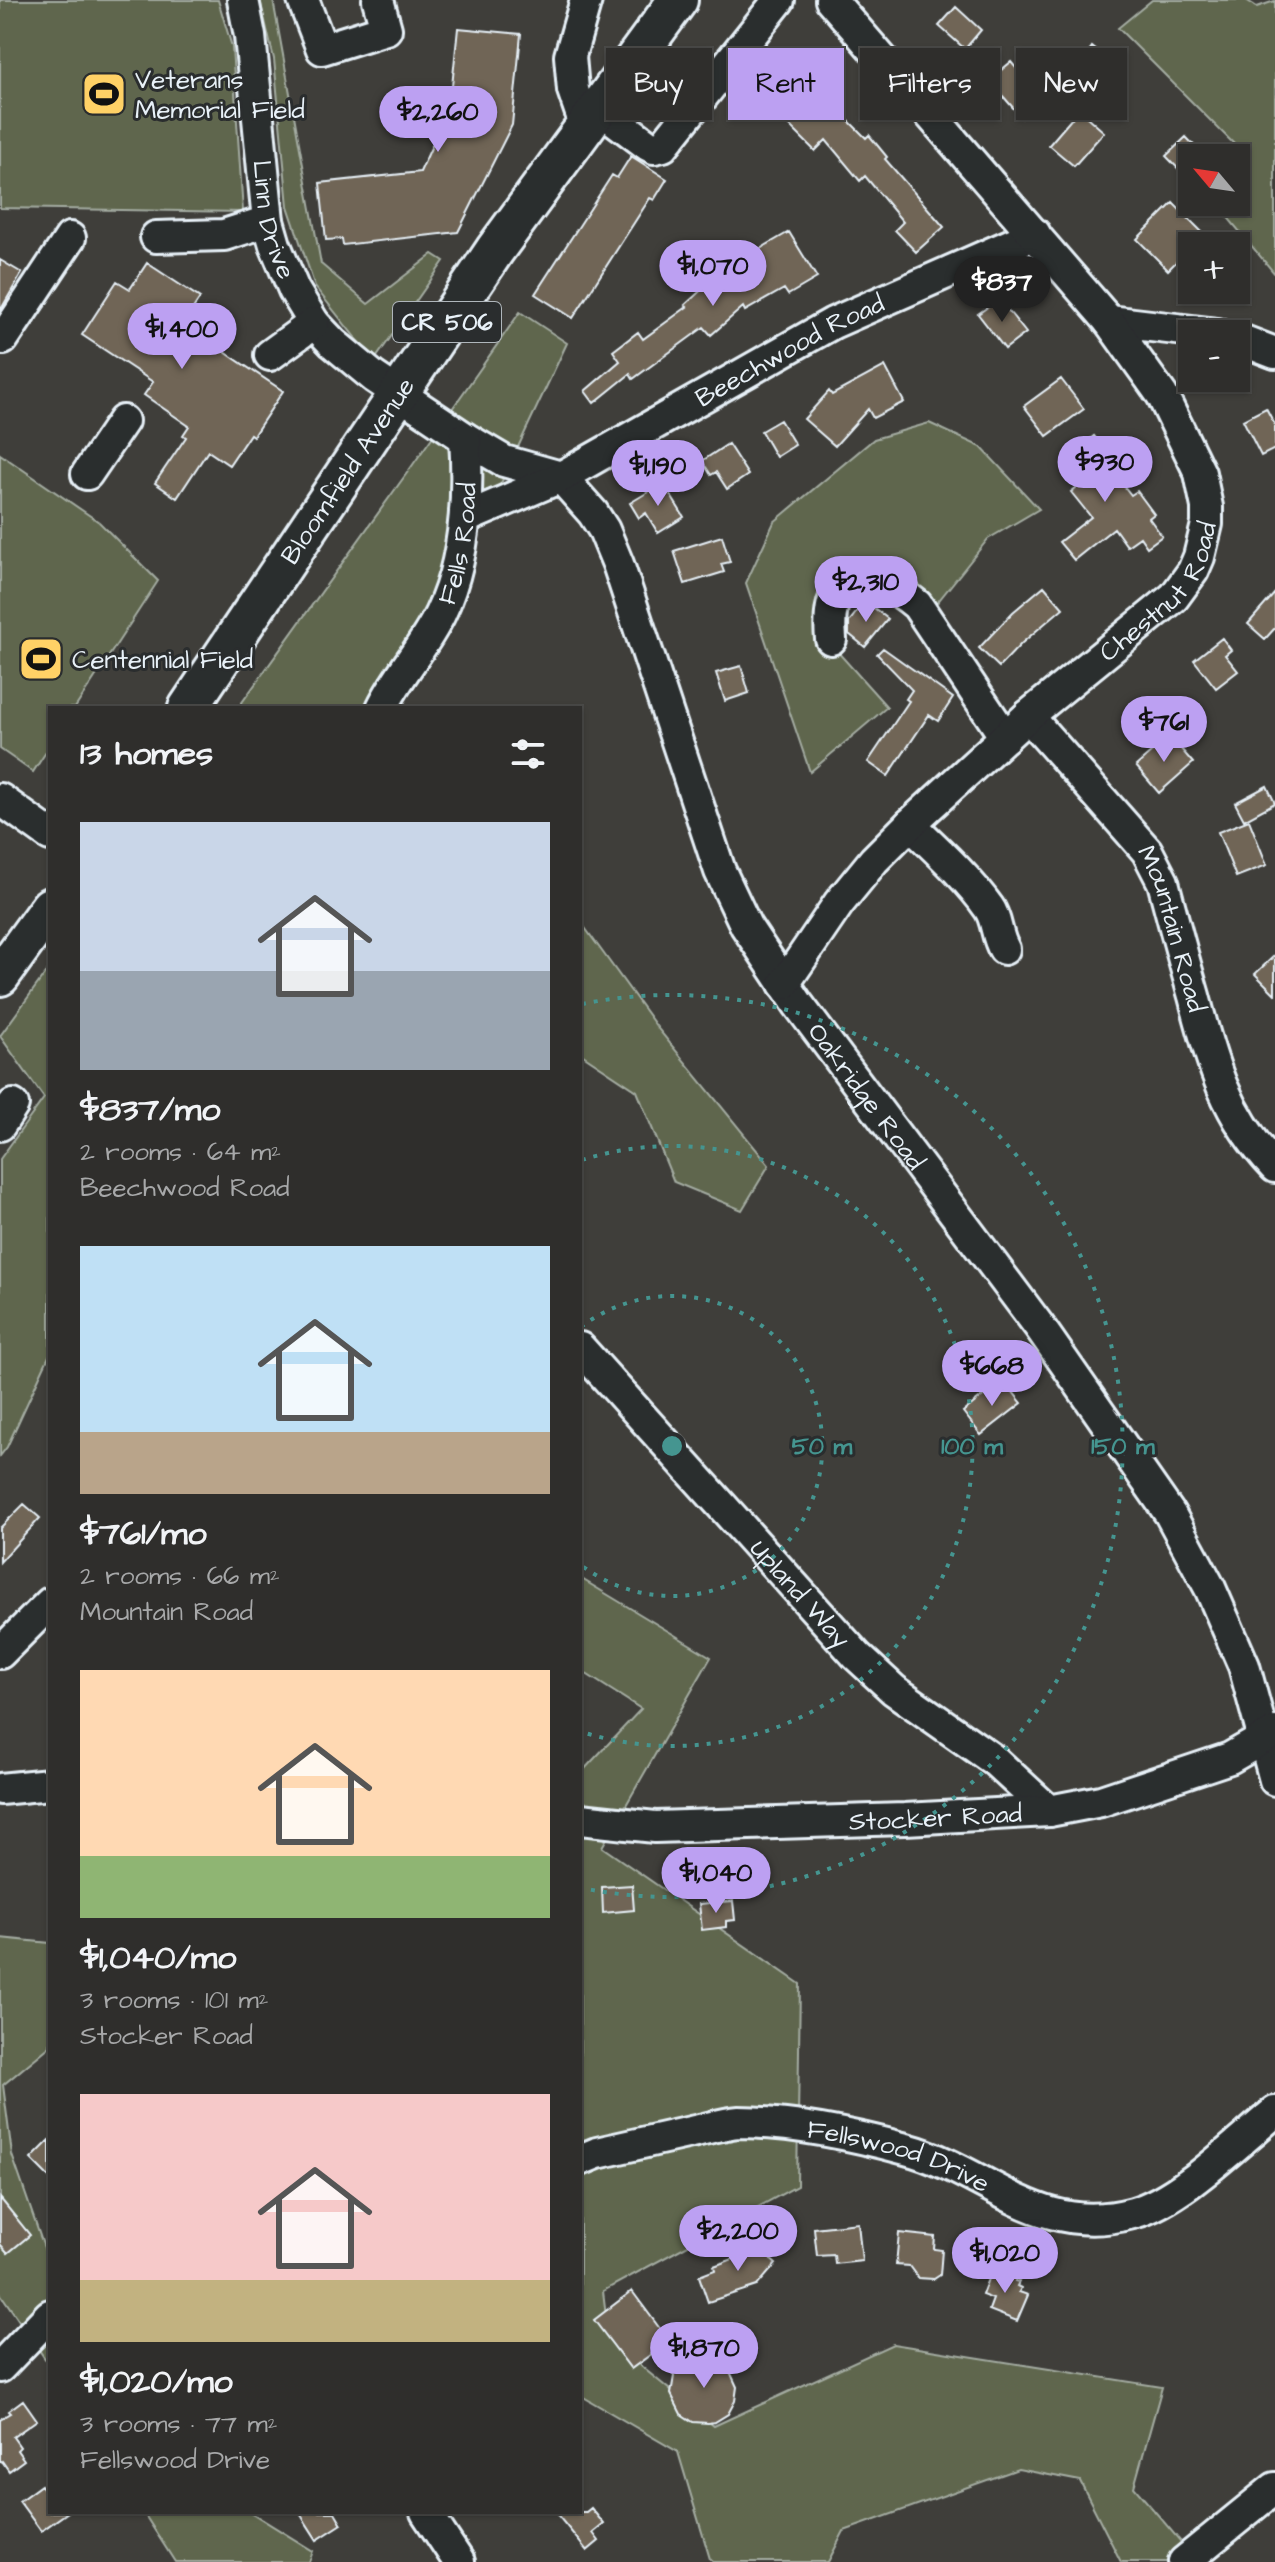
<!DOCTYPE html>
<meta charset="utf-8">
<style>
body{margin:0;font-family:"Architects Daughter",sans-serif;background:#3b3a38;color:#f1f3f6;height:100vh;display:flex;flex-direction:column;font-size:30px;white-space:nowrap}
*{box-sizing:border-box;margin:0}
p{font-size:26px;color:#a7a8a9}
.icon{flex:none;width:44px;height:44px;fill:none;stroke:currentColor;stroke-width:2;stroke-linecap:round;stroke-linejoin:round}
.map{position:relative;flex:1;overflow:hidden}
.drawer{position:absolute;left:48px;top:706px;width:534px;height:1808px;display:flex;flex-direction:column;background:#2f2e2c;border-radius:0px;box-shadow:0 2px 6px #0004,0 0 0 2px #4a4a48}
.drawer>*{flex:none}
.hud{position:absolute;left:606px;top:48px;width:548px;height:72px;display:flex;gap:16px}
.needle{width:52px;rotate:299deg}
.controls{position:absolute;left:1178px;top:144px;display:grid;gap:16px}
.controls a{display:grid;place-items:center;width:72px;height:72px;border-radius:0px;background:#2f2e2c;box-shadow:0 2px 6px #0004,0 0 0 2px #4a4a48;font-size:40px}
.price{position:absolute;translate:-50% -68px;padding:0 18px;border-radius:28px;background:#bca0f2;color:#111;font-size:26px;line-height:52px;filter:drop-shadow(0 2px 4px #0008)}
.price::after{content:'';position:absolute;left:50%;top:48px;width:24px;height:18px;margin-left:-12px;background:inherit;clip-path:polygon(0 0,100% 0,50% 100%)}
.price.selected{background:#222;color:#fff}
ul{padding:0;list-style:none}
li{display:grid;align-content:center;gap:16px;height:424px;padding:0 32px}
li span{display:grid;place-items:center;height:248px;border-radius:0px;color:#555}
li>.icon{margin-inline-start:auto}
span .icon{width:144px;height:144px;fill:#fffc;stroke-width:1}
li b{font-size:34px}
h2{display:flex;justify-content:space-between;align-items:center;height:96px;padding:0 32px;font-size:34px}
.pill{padding:0 28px;border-radius:0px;background:#2f2e2c;box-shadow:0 2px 6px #0004,0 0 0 2px #4a4a48;font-size:28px;line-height:72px}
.pill.selected{background:#bca0f2;color:#111}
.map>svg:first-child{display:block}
.green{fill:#5f664d;stroke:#a4aca2;stroke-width:2}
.building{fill:#6f6556;stroke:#e8f1f8;stroke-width:2}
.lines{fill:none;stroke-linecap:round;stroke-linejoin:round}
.minor-casing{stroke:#e8f1f8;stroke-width:36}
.major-casing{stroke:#e8f1f8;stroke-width:44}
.minor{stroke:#2a2d2e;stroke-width:30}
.major{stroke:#2a2d2e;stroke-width:38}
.ring{fill:none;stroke:#459590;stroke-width:4;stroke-dasharray:4 8}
.labels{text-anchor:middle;stroke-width:6;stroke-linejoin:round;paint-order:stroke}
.shield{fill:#2a2d2e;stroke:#afb6bb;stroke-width:2}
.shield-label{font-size:24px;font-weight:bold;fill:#e8f1f8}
.poi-label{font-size:26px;fill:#e8f1f8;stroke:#2a2d2e;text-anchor:start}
.street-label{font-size:26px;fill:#e8f1f8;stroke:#2a2d2e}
.centre{fill:#459590;stroke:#2a2d2e;stroke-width:4}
.ring-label{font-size:24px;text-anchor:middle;font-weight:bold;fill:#459590;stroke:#2a2d2e;stroke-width:6;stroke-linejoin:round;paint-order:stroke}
</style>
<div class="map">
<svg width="1275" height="2562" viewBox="0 0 1275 2562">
<rect width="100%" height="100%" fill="#3f3e3a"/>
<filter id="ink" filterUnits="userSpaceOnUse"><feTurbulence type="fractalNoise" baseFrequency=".0125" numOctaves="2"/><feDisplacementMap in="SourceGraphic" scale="16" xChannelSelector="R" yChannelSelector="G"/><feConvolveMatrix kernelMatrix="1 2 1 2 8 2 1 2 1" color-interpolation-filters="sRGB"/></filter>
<g filter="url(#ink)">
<path class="green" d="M0 0H218L232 47 243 212 0 208Z
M260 0H273L321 264 368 304 433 254 444 261 374 361 315 287 288 206 274 59Z
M1152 0H1246L1257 7 1275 1V274L1215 202H1236L1235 158 1239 149 1118 28Z
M520 312 567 343 395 708H238L412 466Z
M929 423 981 447 1039 509 988 539 936 604 864 564 822 591 818 630 887 707 810 772 746 583 774 522 874 439Z
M0 454 99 522 158 581 75 708H50V746L33 772 0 749Z
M580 921 659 1030 769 1165 742 1210 674 1182 637 1091 580 1053Z
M50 967V1354L7 1447 0 1456V1159L44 1098 0 1036Z
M580 1578 711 1657 602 1847 800 1984 797 2186 603 2291 609 2340 714 2426 893 2344 1162 2387 1134 2487 1198 2562H1121L1080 2481 1018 2469 844 2531 828 2562H713L710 2559 678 2452 580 2395V1774L641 1709 580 1670Z
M0 1938 50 1943V2046L3 2085 12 2155 50 2265V2366L0 2293Z
M143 2512H250L313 2551 309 2562H175Z"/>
<path class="building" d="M956 7 981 30 965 49 939 26Z
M458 28 521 34 512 125 458 232 343 245 342 239 326 240 320 183 420 172 450 106Z
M1092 47 1107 59 1097 74 1081 62Z
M1011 62 1043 100 1022 118 989 80Z
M799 71 866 138 869 135 887 157 885 159 944 227 916 252 895 230 903 222 865 176 860 181 826 140 815 151 785 121 783 124 765 107Z
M1079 110 1104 132 1074 166 1049 145Z
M1186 137 1206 158H1192V183L1166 156Z
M631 156 667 179 654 200 650 198 573 318 535 294 612 175 617 178Z
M1173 203 1204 234 1168 270 1137 239Z
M789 232 817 278 788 295 784 289 745 311 743 307 711 335 704 327 633 379 630 374 594 403 585 391 620 361 613 351 638 332 643 339 687 307 685 305 722 271Z
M0 260 22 273 0 311Z
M147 263 200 298 184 322 208 338 207 340 283 391 253 436 250 434 229 465 208 451 177 498 155 483 186 437 183 435 189 426 144 395 153 382 82 335 117 281 130 289Z
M999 299 1026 333 1005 349 978 314Z
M885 366 904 402 873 418 868 409 835 446 804 419 829 391 832 395Z
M1061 379 1084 409 1047 436 1024 406Z
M1266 408 1275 425V449L1261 456 1243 420Z
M780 420 795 445 776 457 761 431Z
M1094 436 1107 452 1101 457 1131 495 1137 491 1154 514 1149 518 1162 536 1147 547 1140 537 1127 546 1114 528 1074 560 1059 542 1091 517 1071 492 1082 483 1063 461Z
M728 444 748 475 727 489 716 472 711 475 702 461Z
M663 483 684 517 658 533 646 513 639 518 630 503Z
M722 536 730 562 721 564 724 572 685 584 674 551Z
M1044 586 1063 608 1022 643 999 667 979 648 1013 612Z
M1275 593V628L1265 639 1248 624Z
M865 601 888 619 865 647 849 634V622Z
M1222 638 1231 650 1225 655 1238 671 1216 688 1194 660Z
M883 648 953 698 938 721 929 715 888 776 868 762 909 701 906 699 912 690 877 654Z
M741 666 749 693 725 701 716 673Z
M1170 736 1193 763 1159 793 1136 766Z
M1267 786 1275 803 1244 820 1235 803Z
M1249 820 1267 865 1236 877 1218 832Z
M1275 955V994L1255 974Z
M998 1384 1003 1391 1009 1387 1022 1403 981 1435 963 1412Z
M24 1504 40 1518 0 1562V1528Z
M632 1885 634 1910 603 1913 602 1887Z
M733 1901 735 1920 726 1921V1927L702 1930 699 1904Z
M50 2140V2178L31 2159Z
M0 2198 30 2235 8 2253 0 2244Z
M858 2223 862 2261 835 2264 834 2255 817 2256 814 2228Z
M899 2233 935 2237 934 2249 942 2250 940 2275 934 2279 918 2278 909 2266 896 2265Z
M752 2239 769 2253 767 2256 776 2264 757 2286 708 2302 699 2276 715 2270 714 2266 736 2258Z
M992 2268 1016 2278 1015 2281 1019 2282 1017 2286 1021 2288 1019 2292 1028 2295 1017 2321 989 2310 993 2299 982 2295Z
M632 2291 669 2341 631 2369 594 2320Z
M701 2358 715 2359 728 2367 737 2387 735 2401 728 2414 715 2422 708 2423 693 2422 681 2414 671 2394 674 2376 670 2371Z
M23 2400 37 2420 13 2437 20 2447 17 2450 24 2460 9 2471 2 2461 0 2462V2419L10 2413 8 2411Z
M41 2485 50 2498V2512H68L41 2531 19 2501Z
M591 2508 604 2524 593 2533 599 2541 587 2551 555 2512H586Z
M299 2512H335L342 2524 317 2540Z"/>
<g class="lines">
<g class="minor-casing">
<g id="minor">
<path id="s1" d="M243 0 250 36 268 221 275 245 294 290 314 323 333 343 374 377 465 438 504 461 561 477 593 513 604 530 618 564 720 871 746 926 798 1004 1039 1326 1170 1514 1210 1588 1244 1666 1275 1780"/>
<path d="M303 0 322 49 386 29 378 0"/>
<path d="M600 109 648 145 654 148 663 146 779 0"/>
<path d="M586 128 573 90 570 56 586 0"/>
<path d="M156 237 224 235 268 221"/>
<path d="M1109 321 1218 334"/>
<path d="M1236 338 1275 353"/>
<path d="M3 339 70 238"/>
<path d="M270 355 314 323"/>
<path d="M87 474 123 421"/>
<path id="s2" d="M465 518 561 477 833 323 1035 234"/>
<path d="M831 639C824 566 871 566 917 605L1005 737"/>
<path id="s3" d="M382 708C398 675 424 647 440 614 466 560 469 497 465 438"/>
<path id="s4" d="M1028 716 1147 851 1163 882C1173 920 1183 958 1194 996 1211 1062 1226 1116 1275 1167"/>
<path d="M0 799 50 835"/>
<path d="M910 824C937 850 967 877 989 908 997 919 996 936 1004 949"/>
<path id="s5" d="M784 984 839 903 874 860 910 824 1028 716 1174 597 1193 571 1199 557 1207 524V507L1200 473 1162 395 1109 321 831 0"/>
<path d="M0 1125 13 1105"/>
<path id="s6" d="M580 1348 857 1656 894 1690 995 1761 1049 1811"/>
<path d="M0 1653 50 1603"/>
<path d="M0 1789 50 1784"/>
<path id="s7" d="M580 1819 655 1827 905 1819 1049 1811 1101 1801 1230 1758 1275 1732"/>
<path id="s8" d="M580 2160 597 2153C628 2146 660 2139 691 2132 706 2129 724 2123 739 2122 790 2122 857 2136 906 2149 989 2171 1038 2239 1133 2213 1179 2201 1237 2143 1275 2112"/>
<path d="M0 2367 50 2315"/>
<path d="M426 2512 459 2562"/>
<path d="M1184 2562 1275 2488"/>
</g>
</g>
<g class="major-casing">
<g id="major">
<path id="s9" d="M188 708 495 250 678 0"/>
<path d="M0 976 50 907"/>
</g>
</g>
<use href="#minor" class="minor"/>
<use href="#major" class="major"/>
</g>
</g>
<g class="ring">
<path d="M581 1327A150 150 0 1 1 581 1565"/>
<path d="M582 1160A300 300 0 1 1 582 1732"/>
<path d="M582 1004A451 451 0 1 1 582 1888"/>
</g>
<defs>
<g id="stadium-square" transform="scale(2.3)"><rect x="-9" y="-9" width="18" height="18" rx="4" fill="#ffd166" stroke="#2a2d2e"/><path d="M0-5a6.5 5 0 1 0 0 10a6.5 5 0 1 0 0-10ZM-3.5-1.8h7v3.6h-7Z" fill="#111"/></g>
</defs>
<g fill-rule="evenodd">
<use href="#stadium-square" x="104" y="94"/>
<use href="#stadium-square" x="41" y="659"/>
</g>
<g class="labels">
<rect class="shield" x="393" y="302" width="108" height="40" rx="6"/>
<g class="shield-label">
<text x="447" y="330">CR 506</text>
</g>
<g class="poi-label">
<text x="135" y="88">Veterans<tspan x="135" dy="30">Memorial Field</tspan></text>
<text x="72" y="668">Centennial Field</text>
</g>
<g class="street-label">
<text dy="9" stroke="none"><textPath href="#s1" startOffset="222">Linn Drive</textPath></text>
<text dy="9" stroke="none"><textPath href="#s2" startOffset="366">Beechwood Road</textPath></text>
<text dy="9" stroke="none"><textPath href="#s9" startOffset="286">Bloomfield Avenue</textPath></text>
<text dy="9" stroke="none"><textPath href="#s3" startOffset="184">Fells Road</textPath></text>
<text dy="9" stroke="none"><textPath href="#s5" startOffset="548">Chestnut Road</textPath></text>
<text dy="9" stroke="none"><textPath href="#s4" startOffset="262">Mountain Road</textPath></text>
<text dy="9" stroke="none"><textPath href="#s1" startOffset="1328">Oakridge Road</textPath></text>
<text dy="9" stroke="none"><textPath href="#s6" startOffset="330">Upland Way</textPath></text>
<text dy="9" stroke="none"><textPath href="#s7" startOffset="356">Stocker Road</textPath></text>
<text dy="9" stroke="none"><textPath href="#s8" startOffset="328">Fellswood Drive</textPath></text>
</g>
</g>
<circle cx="672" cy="1446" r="12" class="centre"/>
<g class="ring-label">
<text x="822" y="1454">50 m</text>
<text x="972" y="1454">100 m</text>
<text x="1123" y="1454">150 m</text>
</g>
</svg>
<div class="controls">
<a><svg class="needle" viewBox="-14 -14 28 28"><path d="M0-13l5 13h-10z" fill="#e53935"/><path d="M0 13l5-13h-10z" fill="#a7a8a9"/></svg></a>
<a>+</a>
<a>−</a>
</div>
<b class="price" style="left:438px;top:154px">$2,260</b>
<b class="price" style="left:713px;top:308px">$1,070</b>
<b class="price selected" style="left:1002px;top:324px">$837</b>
<b class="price" style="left:182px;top:371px">$1,400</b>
<b class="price" style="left:1105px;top:504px">$930</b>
<b class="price" style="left:658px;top:508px">$1,190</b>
<b class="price" style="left:866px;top:624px">$2,310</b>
<b class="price" style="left:1164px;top:764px">$761</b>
<b class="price" style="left:992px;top:1408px">$668</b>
<b class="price" style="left:716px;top:1915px">$1,040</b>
<b class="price" style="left:738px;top:2273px">$2,200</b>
<b class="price" style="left:1005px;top:2295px">$1,020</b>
<b class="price" style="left:704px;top:2390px">$1,870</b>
<div class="hud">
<a class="pill">Buy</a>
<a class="pill selected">Rent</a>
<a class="pill">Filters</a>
<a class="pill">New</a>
</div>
<section class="drawer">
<h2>13 homes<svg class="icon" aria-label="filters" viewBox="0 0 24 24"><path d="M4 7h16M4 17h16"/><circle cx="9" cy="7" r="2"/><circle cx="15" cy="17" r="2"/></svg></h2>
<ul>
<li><span style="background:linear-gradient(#c9d6e8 60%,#9aa5b1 0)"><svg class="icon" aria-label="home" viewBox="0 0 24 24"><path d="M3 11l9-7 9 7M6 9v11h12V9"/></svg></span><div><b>$837/mo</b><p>2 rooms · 64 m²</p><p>Beechwood Road</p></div></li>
<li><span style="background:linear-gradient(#bfe0f5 75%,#b9a48a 0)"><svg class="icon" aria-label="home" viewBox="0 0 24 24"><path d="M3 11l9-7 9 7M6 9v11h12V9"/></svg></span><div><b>$761/mo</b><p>2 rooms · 66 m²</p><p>Mountain Road</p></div></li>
<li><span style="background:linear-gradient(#ffd9b3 75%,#8fb573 0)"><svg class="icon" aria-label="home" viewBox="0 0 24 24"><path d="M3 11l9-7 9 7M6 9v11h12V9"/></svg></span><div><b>$1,040/mo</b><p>3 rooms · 101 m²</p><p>Stocker Road</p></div></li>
<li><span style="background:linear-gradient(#f6c9c9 75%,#c2b280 0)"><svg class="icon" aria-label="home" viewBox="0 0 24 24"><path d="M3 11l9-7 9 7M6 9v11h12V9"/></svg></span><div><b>$1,020/mo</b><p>3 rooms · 77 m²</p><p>Fellswood Drive</p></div></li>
</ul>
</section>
</div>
